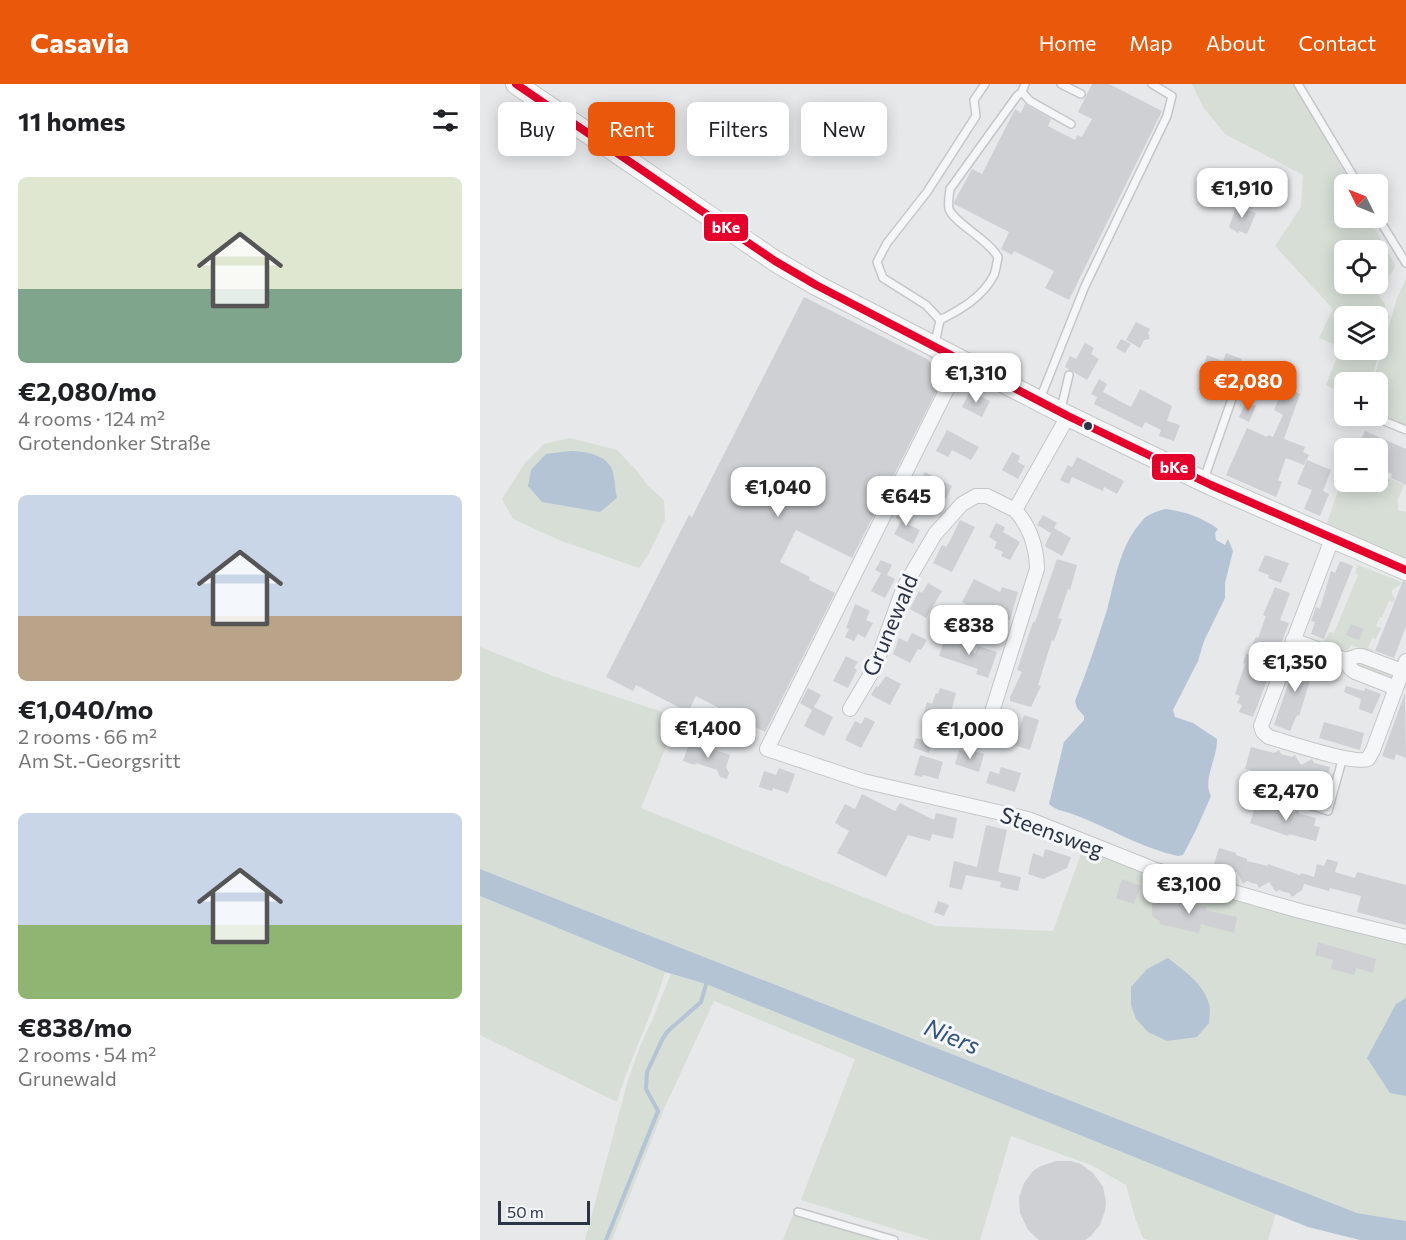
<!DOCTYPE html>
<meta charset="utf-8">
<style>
body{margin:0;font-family:Commissioner,sans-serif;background:#f6f6f6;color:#202124;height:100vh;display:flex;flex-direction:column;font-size:22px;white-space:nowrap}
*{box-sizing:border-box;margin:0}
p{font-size:20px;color:#757577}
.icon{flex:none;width:33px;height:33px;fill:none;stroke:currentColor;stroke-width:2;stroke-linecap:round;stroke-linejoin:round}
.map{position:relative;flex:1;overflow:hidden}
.panel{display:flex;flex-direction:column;background:#fff;width:480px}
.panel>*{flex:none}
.banner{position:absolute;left:18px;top:18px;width:570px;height:54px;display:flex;gap:12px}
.needle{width:39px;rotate:313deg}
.buttons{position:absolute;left:854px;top:90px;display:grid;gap:12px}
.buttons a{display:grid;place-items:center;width:54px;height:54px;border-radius:9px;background:#fff;box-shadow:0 3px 15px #0003;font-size:30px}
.scale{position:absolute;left:18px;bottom:15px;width:92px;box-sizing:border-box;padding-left:6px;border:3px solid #2b3445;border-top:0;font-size:16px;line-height:21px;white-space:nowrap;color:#2b3445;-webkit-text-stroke:4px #f4f6f9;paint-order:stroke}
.price{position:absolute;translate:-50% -51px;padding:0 14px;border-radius:12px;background:#fff;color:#222;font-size:20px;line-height:39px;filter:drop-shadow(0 2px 3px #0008)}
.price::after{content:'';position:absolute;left:50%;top:36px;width:18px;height:14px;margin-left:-9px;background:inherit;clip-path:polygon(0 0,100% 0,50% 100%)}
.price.active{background:#ea580c;color:#fff}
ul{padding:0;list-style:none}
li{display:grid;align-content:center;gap:12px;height:318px;padding:0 18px}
li span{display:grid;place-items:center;height:186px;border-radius:9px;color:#555}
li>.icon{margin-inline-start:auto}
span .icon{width:108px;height:108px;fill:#fffc;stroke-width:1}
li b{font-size:26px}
h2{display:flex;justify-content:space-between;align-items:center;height:72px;padding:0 18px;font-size:26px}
.chip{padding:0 21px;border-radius:9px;background:#fff;box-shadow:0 3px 15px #0003;font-size:21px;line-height:54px}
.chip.active{background:#ea580c;color:#fff}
header{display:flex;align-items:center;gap:36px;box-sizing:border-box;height:84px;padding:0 30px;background:#ea580c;color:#fff}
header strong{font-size:28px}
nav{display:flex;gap:33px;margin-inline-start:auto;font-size:21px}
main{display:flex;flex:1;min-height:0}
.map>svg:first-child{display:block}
.green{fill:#d6ded6;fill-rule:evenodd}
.water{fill:#b4c4d5}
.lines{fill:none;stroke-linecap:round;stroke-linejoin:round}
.stream{stroke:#b4c4d5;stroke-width:4}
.building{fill:#ced0d3}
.lane-casing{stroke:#c4c6c8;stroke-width:10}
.street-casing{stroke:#c4c6c8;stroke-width:16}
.secondary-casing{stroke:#c4c6c8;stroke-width:22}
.lane{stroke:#f5f6f7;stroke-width:7}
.street{stroke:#f5f6f7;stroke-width:14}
.secondary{stroke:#f8f8f8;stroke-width:20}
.bus-1-casing{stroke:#f4f6f9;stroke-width:12}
.bus-1{stroke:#e4002b;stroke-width:8}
.bus-dot{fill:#2b3445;stroke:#f4f6f9;stroke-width:2}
.labels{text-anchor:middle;stroke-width:6;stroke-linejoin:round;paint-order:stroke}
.street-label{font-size:22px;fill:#2b3445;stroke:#f4f6f9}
.water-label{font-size:24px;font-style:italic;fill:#34527a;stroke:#f4f6f9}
.line-badge{stroke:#f4f6f9;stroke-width:2}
.badge-label{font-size:16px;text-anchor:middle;font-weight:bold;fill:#fff}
</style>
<header>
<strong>Casavia</strong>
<nav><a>Home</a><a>Map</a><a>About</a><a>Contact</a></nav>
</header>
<main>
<section class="panel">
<h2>11 homes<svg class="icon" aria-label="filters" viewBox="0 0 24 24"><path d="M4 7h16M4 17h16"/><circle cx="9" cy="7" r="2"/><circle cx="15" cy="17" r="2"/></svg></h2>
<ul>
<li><span style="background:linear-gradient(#dfe7d0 60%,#7fa58c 0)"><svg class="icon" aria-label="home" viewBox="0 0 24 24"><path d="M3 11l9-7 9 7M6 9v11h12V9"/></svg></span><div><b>€2,080/mo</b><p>4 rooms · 124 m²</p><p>Grotendonker Straße</p></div></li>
<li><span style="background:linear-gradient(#c9d6e8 65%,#b9a48a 0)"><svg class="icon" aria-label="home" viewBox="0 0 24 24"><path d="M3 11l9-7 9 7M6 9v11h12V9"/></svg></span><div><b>€1,040/mo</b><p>2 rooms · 66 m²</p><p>Am St.-Georgsritt</p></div></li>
<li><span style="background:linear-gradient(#c9d6e8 60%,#8fb573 0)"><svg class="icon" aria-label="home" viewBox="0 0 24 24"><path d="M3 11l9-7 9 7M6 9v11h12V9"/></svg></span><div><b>€838/mo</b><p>2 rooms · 54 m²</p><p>Grunewald</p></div></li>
</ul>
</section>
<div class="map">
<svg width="926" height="1156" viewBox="0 0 926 1156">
<rect width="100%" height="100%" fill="#e6e8ea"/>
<path class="green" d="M712 0H815L871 100H864V134H889L915 181C913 192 901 198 897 209L905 220V228L909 232 891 298H864V310L846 301 861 263 839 254 853 225 795 162 821 123 823 91 745 50 723 23ZM864 166H897V200H864ZM864 232H897V266H864Z
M926 195V341L897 328V298H893L917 214Z
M90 354 137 366 157 387 168 402 184 416 185 436 168 471 159 484 79 456 33 435 22 415 45 379 64 360Z
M864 389V398H897L898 389 924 401 918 415V426L926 428V475L846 442Z
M878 481 921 498 920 501 912 506V510L915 515 913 518 909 517 902 533H900L896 542 901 544 896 555 892 554 888 564 894 566 893 569 871 561 868 567 844 558 849 548 854 549 878 491 875 489Z
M0 563 73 592 198 633 161 724 456 842 573 847 605 759 926 853V1137L877 1129 0 785Z
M877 576 914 590 912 596 875 583Z
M0 812 185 888C172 933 150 973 137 1018L0 951Z
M191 890 226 900 796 1129 788 1156H669L663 1154 656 1137 646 1101 611 1081 531 1052 500 1156H450L321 1116 375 975 234 917 183 1027 132 1156H105L148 996 161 960 171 939Z
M314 1128 406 1156H303Z"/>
<path class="water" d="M90 367C104 367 125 370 132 385 135 394 135 405 137 414L120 428 62 418 48 402 51 386 66 370Z
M686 425C707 428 721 433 738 445L735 449 736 456 745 461 748 455 753 467 745 499V514L724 557 718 577 693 626 695 633 713 639 737 655C738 674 722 695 731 712L716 746 703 771 698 772C661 764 630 744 595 731 586 727 576 727 569 720L584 658 604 636V632L597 624 595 617C607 587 617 557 627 526 635 496 640 461 662 437 667 430 678 427 686 425Z
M0 785 877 1129 926 1137V1156H880L828 1143 226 900 185 888 0 812Z
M688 874C703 886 724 900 729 920 731 926 729 934 729 939L717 953 687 957 668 948 656 935 651 921V903L667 885Z
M926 914V1012L910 1009 887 974 916 920Z"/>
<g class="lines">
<path class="stream" d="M126 1156 178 1027 166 1005 167 988 183 954 188 947 221 918 227 897"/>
</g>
<path class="building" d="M612 0H629L682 27 589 216 565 204 574 187 534 167 532 171 521 165 529 148 474 120V118L492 85 502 90 535 25 541 29 545 20 571 35 568 42 595 56 597 51 602 53 612 35 598 28Z
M761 118 770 122 768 126 776 129 767 150 759 147 758 149 749 143 757 120 760 122Z
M324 213 447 275 464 292 372 474 316 446 300 478 330 493 329 496 355 509 285 648 216 612 208 628 156 601 153 607 126 593 209 431 212 433Z
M656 238 670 245 668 249 670 255 664 256 660 264 646 256Z
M641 255 651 260 645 269 636 264Z
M605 259 614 264 611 270 619 275 607 296 585 283 590 272 596 275Z
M746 269 762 275 759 282 785 294 777 312 762 306 767 294 745 286 740 297 732 294 728 296 724 295 721 289 727 271 743 277Z
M619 295 627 300 623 308 651 323 660 305 692 322 687 337 700 341 694 357 679 352 681 346 665 338 662 344 614 320 617 313 611 310Z
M804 302 820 310 804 355 825 363 823 368 829 371 824 381 806 374 798 396 802 398 796 413 746 391 767 344 787 353 788 351 793 353 803 331 794 326Z
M490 307 510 317 502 333 482 323Z
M766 318 776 322 769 338 759 333Z
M467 346 499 363 491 376 472 366 468 373 456 367Z
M885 347 926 365V401L911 394 912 390 900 385 901 382 897 381V364H885L886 362 879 359Z
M532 368 540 372 538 378 545 382 538 395 522 386Z
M597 373 644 397 637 410 624 403 623 407 592 393 589 400 580 396 588 381 592 383Z
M827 376 851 386 843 407 849 410 840 432 824 425 832 406 817 400Z
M445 388 472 402 466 415 454 408 449 417 434 409Z
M420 425 433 431 429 440 423 438 440 446 433 460 414 450 421 437 416 434Z
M563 431 577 439 574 444 591 454 582 472 566 463 565 461 571 449 557 441Z
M480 436 495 443 472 488 453 479 462 461 466 463 471 455Z
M516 439 525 443 523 448 540 458 530 476 521 472 523 468 514 464 517 458 509 453Z
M785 471 809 479 801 499 788 494 789 491 778 487Z
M577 475 597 481 590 506 588 505 578 534 582 535 574 557 572 556 558 601 561 602 551 623 530 617V613L542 588 537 586 553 538H555Z
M401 476 412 481 407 491 415 495 405 514 391 507 401 489 395 486Z
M860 477 873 482 844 555 831 550 835 538 831 537 836 523 840 525 851 487 855 489Z
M494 495 520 508 522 503 538 508 530 536 495 525 482 518Z
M923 497 926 498V542L914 574 895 567Z
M448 499 462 507 446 534 430 525 439 507 442 509Z
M795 503 810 509 800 536 809 539 773 633 759 628 762 621 757 619 760 612 755 610 765 580 763 579 766 570H769L776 553 778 554 786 532 783 531Z
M375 520 390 527 386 536 393 539 385 554 378 550 374 557 365 553 369 545 366 544Z
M871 540 884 545 879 556 866 551Z
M432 549 447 556 441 566 438 565 430 579 413 570 419 554 427 558Z
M466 551 481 556 495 570 498 562 517 568 508 594 496 590 498 585 459 572Z
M818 571 836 578 819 632 817 631 810 647 794 641Z
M366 572 378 578 374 584 377 586 368 604 353 597Z
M406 592 421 600 410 621 391 611 396 602 398 603Z
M866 602 884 607 885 604 901 610 892 630 879 625 881 615 864 608Z
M328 604 341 611 334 623 353 633 344 652 324 642 332 626 320 619Z
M460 604 476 609 468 639 462 637 459 645 456 644 449 669 433 664 436 654 443 656 450 633 444 629 447 618 452 620 456 609 458 610Z
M925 609 926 674 916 670 914 676 902 672Z
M544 631 559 636 550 666 534 661Z
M385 633 395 638 381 664 365 656 375 637 381 640Z
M844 638 884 649 880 666 839 654Z
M209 660 225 666 226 663 230 664 250 671 246 683 249 689 247 695 240 693 237 686 216 679 215 681 203 677Z
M771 663 794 669 799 666 801 670 812 673 815 671 821 681 832 675 834 679 850 683 848 691 852 692 848 705 823 699V701L810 697 811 695 791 690 790 692 765 685Z
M487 665 504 670 499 688 475 680 479 666 486 668Z
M440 671 463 678 458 695 443 691 442 693 434 691Z
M521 683 541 689 535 708 506 699 510 687 519 690Z
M299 684 315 690 308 709 293 704 292 707 279 703 284 687 296 691Z
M382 710 415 727 420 719 454 736 456 729 477 734 473 755 452 750 450 757 428 751 406 793 357 769 369 747 355 739 365 720 375 725Z
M781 719 797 724 801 721 807 732 818 726 820 730 836 734 834 742 840 743 836 757 809 750 808 752 770 739 774 726 780 727Z
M506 741 527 746 518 788 541 793 538 807 520 803 521 798 486 791 482 806 469 803 474 777 497 783Z
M739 764 756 769V771L767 775V777L788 782V780L820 791 821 789 834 793 837 780 844 782 847 775 858 778 855 788 875 794 877 788 926 801V841L877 828 881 812 850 804 849 807 824 800 822 806 812 813 809 809 804 808 799 806 796 808 789 798 779 804 777 800 772 799 767 797 763 800 757 788 738 783V781L734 780Z
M565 765 591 773 587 784 563 795 548 790 553 769 563 773Z
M642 795 661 802 654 820 636 814Z
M680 807 693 815 694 812 710 817 709 819 726 823 725 826 757 833 754 849 721 840 719 849 679 840 681 838 672 832V820Z
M458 817 469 821 464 832 454 828Z
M838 858 896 875 893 889 876 884 874 891 851 885 853 876 835 871Z
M576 1077H591L601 1080 613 1089 623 1103 626 1118 625 1127 620 1141 611 1152 605 1156H559L548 1146 540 1129 539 1114 544 1099 553 1087 561 1082Z"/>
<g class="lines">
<g class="lane-casing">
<path id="lane" d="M545 0 542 8 550 17 591 40
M581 0 601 10
M818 0 878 100
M897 132 926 179
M460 236C480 226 503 213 514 191 516 186 517 178 518 173 508 155 474 139 469 125 468 119 469 111 470 105L537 12 542 8
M455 259 460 236 446 221 403 194 397 178 407 159 447 108 496 32 494 16 505 0
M560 315 605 202 687 32 692 12 672 0
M581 325 589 291
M892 332 926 346
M724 395 755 306
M800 712 848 727 863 673
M318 1128 414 1156"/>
</g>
<g class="street-casing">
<path id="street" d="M482 275 287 665 383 697 548 735 676 786 820 827 926 853
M852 455 781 642 783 648 789 653C807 658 874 681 888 675L893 666 926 577
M813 556 866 576 870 584 875 588 916 604
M866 576 877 572H882L922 587
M370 625 395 583 424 503 455 450 482 420 496 412H507L535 426 588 332
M507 644 557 485C557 463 549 441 535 426"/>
</g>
<g class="secondary-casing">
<path id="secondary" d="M36 0 295 177 336 201 588 332 731 401 926 486"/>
</g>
<use href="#lane" class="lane"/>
<use href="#street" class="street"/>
<use href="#secondary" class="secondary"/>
<g class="bus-1-casing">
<path id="bus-1" d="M36 0 295 177 336 201 588 332 731 401 926 486"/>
</g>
<use href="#bus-1" class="bus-1"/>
</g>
<circle class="bus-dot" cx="608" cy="342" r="5"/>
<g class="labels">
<g class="street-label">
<text transform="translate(410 541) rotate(-67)" y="8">Grunewald</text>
<text transform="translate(572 748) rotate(20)" y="8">Steensweg</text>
</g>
<g class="water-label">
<text transform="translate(472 953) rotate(22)" y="8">Niers</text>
</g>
</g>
<g class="line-badge">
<rect x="223" y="129" width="46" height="29" rx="6" fill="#e4002b"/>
<rect x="671" y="369" width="45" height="28" rx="6" fill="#e4002b"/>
</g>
<g class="badge-label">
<text x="246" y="149">bKe</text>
<text x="694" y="389">bKe</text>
</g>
</svg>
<div class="buttons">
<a><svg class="needle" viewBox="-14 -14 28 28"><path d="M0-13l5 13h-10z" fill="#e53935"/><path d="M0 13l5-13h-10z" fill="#757577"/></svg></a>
<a><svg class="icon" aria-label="locate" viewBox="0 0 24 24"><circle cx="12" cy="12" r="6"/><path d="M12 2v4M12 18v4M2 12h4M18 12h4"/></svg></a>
<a><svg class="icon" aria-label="layers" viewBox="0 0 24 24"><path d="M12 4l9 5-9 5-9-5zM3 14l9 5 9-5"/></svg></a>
<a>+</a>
<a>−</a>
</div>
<div class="scale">50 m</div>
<b class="price" style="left:762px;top:135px">€1,910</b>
<b class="price" style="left:496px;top:320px">€1,310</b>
<b class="price active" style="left:768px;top:328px">€2,080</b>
<b class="price" style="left:298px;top:434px">€1,040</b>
<b class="price" style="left:426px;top:443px">€645</b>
<b class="price" style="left:489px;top:572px">€838</b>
<b class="price" style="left:815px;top:609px">€1,350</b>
<b class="price" style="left:228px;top:675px">€1,400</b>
<b class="price" style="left:490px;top:676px">€1,000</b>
<b class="price" style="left:806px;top:738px">€2,470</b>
<b class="price" style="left:709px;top:831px">€3,100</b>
<div class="banner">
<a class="chip">Buy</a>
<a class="chip active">Rent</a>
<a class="chip">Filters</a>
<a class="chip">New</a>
</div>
</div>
</main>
